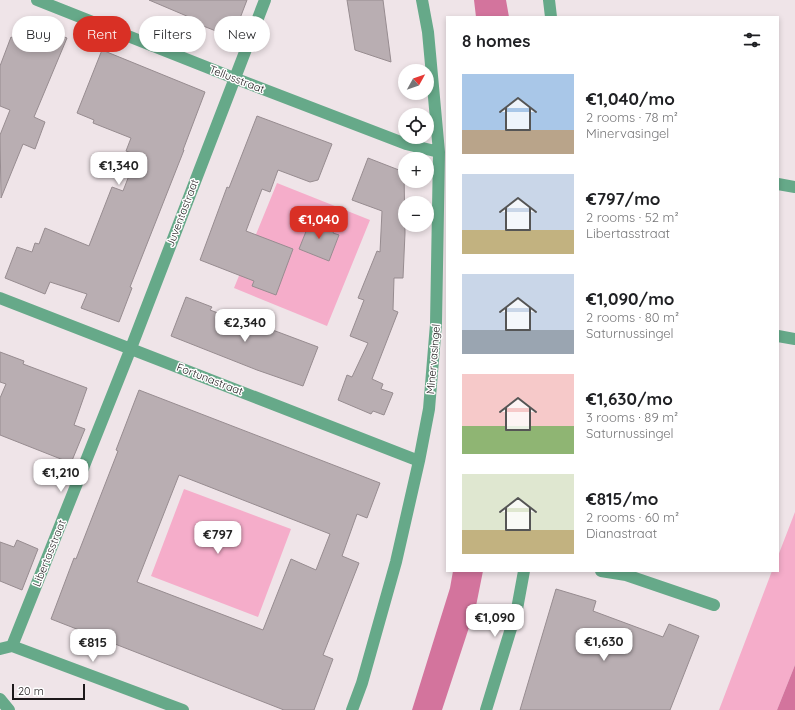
<!DOCTYPE html>
<meta charset="utf-8">
<style>
body{margin:0;font-family:Quicksand,sans-serif;background:#f6f6f6;color:#202124;height:100vh;display:flex;flex-direction:column;font-size:15px;white-space:nowrap}
*{box-sizing:border-box;margin:0}
p{font-size:13px;color:#757577}
.icon{flex:none;width:22px;height:22px;fill:none;stroke:currentColor;stroke-width:2;stroke-linecap:round;stroke-linejoin:round}
.map{position:relative;flex:1;overflow:hidden}
.panel{position:absolute;left:446px;top:16px;width:333px;height:556px;display:flex;flex-direction:column;background:#fff;border-radius:0px;box-shadow:0 2px 6px #0003}
.panel>*{flex:none}
.banner{position:absolute;left:12px;top:16px;width:374px;height:36px;display:flex;gap:8px}
.needle{width:26px;rotate:50deg}
.controls{position:absolute;left:398px;top:64px;display:grid;gap:8px}
.controls a{display:grid;place-items:center;width:36px;height:36px;border-radius:50%;background:#fff;box-shadow:0 2px 6px #0003;font-size:20px}
.scale{position:absolute;left:12px;bottom:10px;width:73px;box-sizing:border-box;padding-left:4px;border:2px solid #1c181a;border-top:0;font-size:11px;line-height:14px;white-space:nowrap;color:#1c181a;-webkit-text-stroke:3px #fff;paint-order:stroke}
.price{position:absolute;translate:-50% -34px;padding:0 9px;border-radius:8px;background:#fff;color:#222;font-size:13px;line-height:26px;filter:drop-shadow(0 1px 2px #0008)}
.price::after{content:'';position:absolute;left:50%;top:24px;width:12px;height:9px;margin-left:-6px;background:inherit;clip-path:polygon(0 0,100% 0,50% 100%)}
.price.on{background:#d93025;color:#fff}
ul{padding:0;list-style:none}
li{display:flex;align-items:center;gap:12px;height:100px;padding:0 16px}
li span{display:grid;place-items:center;flex:none;width:112px;height:80px;border-radius:0px;color:#555}
li>.icon{margin-inline-start:auto}
span .icon{width:48px;height:48px;fill:#fffc;stroke-width:1}
li b{font-size:17px}
h2{display:flex;justify-content:space-between;align-items:center;height:48px;padding:0 16px;font-size:17px}
.pill{padding:0 14px;border-radius:18px;background:#fff;box-shadow:0 2px 6px #0003;font-size:14px;line-height:36px}
.pill.on{background:#d93025;color:#fff}
.map>svg:first-child{display:block}
.green{fill:#f5adca}
.water{fill:#d3749d}
.building{fill:#b9aeb2;stroke:#978c90;fill-rule:evenodd}
.lines{fill:none;stroke-linecap:round;stroke-linejoin:round}
.street{stroke:#66a989;stroke-width:12}
.labels{text-anchor:middle;stroke-width:3;stroke-linejoin:round;paint-order:stroke}
.street-label{font-size:11px;fill:#1c181a;stroke:#fff}
</style>
<div class="map">
<svg width="795" height="710" viewBox="0 0 795 710">
<rect width="100%" height="100%" fill="#efe4e8"/>
<path class="green" d="M277 183 370 220 327 326 234 288Z
M184 489 291 529 258 617 151 576Z
M795 512V665L777 710H719L772 571H778V556Z"/>
<path class="water" d="M474 0H506L509 17H476Z
M453 571H483L476 606 442 710H412L450 588Z
M795 665V710H777Z"/>
<path class="building" d="M149 0H247L234 34 223 30 221 33 188 20 189 17Z
M347 0H383L391 62 355 50Z
M22 21 67 38 34 117 45 122 35 149 23 144 1 198 0 135 10 110 0 106V66L11 37 15 39Z
M102 50 205 92 183 150H184L130 287 132 288 119 322 81 308 87 294 50 282 45 294 5 278 17 247 32 252 35 243 39 244 45 228 89 246 112 187 123 191 137 155 126 151 131 138 93 123 94 120 77 113Z
M257 116 332 144 318 180 310 182 278 170 270 192 262 189 246 231 293 249 276 295 252 286 254 281 200 260 227 187 229 188Z
M368 158 404 172 405 233 403 278H394L393 310 398 312 372 379 383 384 381 389 393 393 384 415 373 411 371 414 338 400 347 375 352 377 368 343 350 336 364 300 358 298 377 251 380 252 382 211 352 200Z
M311 219 335 228 333 233 339 235 329 261 299 249Z
M186 297 212 307 210 310 260 329 262 326 318 347 303 386 257 370 171 336Z
M0 352 24 361 23 364 87 388 74 425 85 429 71 463 0 435V398L6 384 0 382Z
M139 390 380 483 367 518 357 514 342 556 359 563 323 655 333 659 314 710H284L51 619 74 558 76 559 118 451 116 450ZM179 475 330 534 316 570 291 559 263 630 137 582Z
M17 540 38 549 22 590 0 581V542L14 547Z
M556 589 596 601 593 611 663 637 669 624 699 636 670 710H520Z"/>
<g class="lines">
<path class="street" d="M37 0 234 78 406 144 439 152
M549 0 551 17
M778 184 795 187
M0 298 419 461
M778 336 795 339
M601 571 626 575 714 605
M12 646 131 348 265 0
M0 649 12 646 183 710
M0 699 9 710
M352 710 362 683 396 562 419 461 429 409 436 324 439 152 428 32 422 0
M486 710 517 609 524 571"/>
</g>
<g class="labels">
<g class="street-label">
<text transform="translate(237 79) rotate(21)" y="4">Tellusstraat</text>
<text transform="translate(182 213) rotate(-69)" y="4">Juventastraat</text>
<text transform="translate(433 359) rotate(-85)" y="4">Minervasingel</text>
<text transform="translate(210 379) rotate(21)" y="4">Fortunastraat</text>
<text transform="translate(49 553) rotate(-68)" y="4">Libertasstraat</text>
</g>
</g>
</svg>
<div class="controls">
<a><svg class="needle" viewBox="-14 -14 28 28"><path d="M0-13l5 13h-10z" fill="#e53935"/><path d="M0 13l5-13h-10z" fill="#757577"/></svg></a>
<a><svg class="icon" aria-label="locate" viewBox="0 0 24 24"><circle cx="12" cy="12" r="6"/><path d="M12 2v4M12 18v4M2 12h4M18 12h4"/></svg></a>
<a>+</a>
<a>−</a>
</div>
<div class="scale">20 m</div>
<b class="price" style="left:119px;top:186px">€1,340</b>
<b class="price on" style="left:319px;top:240px">€1,040</b>
<b class="price" style="left:245px;top:343px">€2,340</b>
<b class="price" style="left:61px;top:493px">€1,210</b>
<b class="price" style="left:218px;top:555px">€797</b>
<b class="price" style="left:495px;top:638px">€1,090</b>
<b class="price" style="left:604px;top:662px">€1,630</b>
<b class="price" style="left:93px;top:663px">€815</b>
<div class="banner">
<a class="pill">Buy</a>
<a class="pill on">Rent</a>
<a class="pill">Filters</a>
<a class="pill">New</a>
</div>
<section class="panel">
<h2>8 homes<svg class="icon" aria-label="filters" viewBox="0 0 24 24"><path d="M4 7h16M4 17h16"/><circle cx="9" cy="7" r="2"/><circle cx="15" cy="17" r="2"/></svg></h2>
<ul>
<li><span style="background:linear-gradient(#a9c7e8 70%,#b9a48a 0)"><svg class="icon" aria-label="home" viewBox="0 0 24 24"><path d="M3 11l9-7 9 7M6 9v11h12V9"/></svg></span><div><b>€1,040/mo</b><p>2 rooms · 78 m²</p><p>Minervasingel</p></div></li>
<li><span style="background:linear-gradient(#c9d6e8 70%,#c2b280 0)"><svg class="icon" aria-label="home" viewBox="0 0 24 24"><path d="M3 11l9-7 9 7M6 9v11h12V9"/></svg></span><div><b>€797/mo</b><p>2 rooms · 52 m²</p><p>Libertasstraat</p></div></li>
<li><span style="background:linear-gradient(#c9d6e8 70%,#9aa5b1 0)"><svg class="icon" aria-label="home" viewBox="0 0 24 24"><path d="M3 11l9-7 9 7M6 9v11h12V9"/></svg></span><div><b>€1,090/mo</b><p>2 rooms · 80 m²</p><p>Saturnussingel</p></div></li>
<li><span style="background:linear-gradient(#f6c9c9 65%,#8fb573 0)"><svg class="icon" aria-label="home" viewBox="0 0 24 24"><path d="M3 11l9-7 9 7M6 9v11h12V9"/></svg></span><div><b>€1,630/mo</b><p>3 rooms · 89 m²</p><p>Saturnussingel</p></div></li>
<li><span style="background:linear-gradient(#dfe7d0 70%,#c2b280 0)"><svg class="icon" aria-label="home" viewBox="0 0 24 24"><path d="M3 11l9-7 9 7M6 9v11h12V9"/></svg></span><div><b>€815/mo</b><p>2 rooms · 60 m²</p><p>Dianastraat</p></div></li>
</ul>
</section>
</div>
